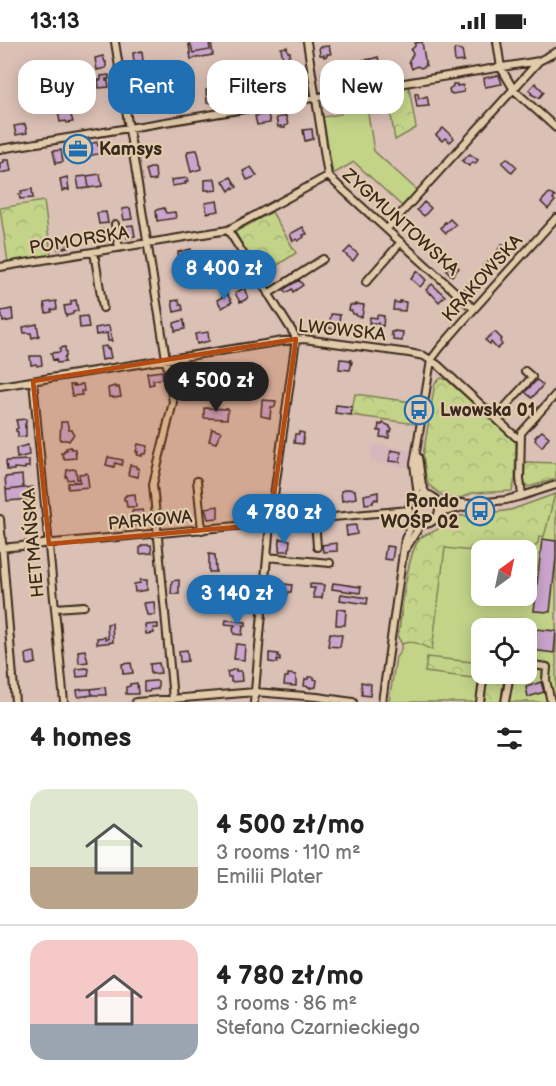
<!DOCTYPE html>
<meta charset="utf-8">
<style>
body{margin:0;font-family:"Balsamiq Sans",sans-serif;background:#f6f6f6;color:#222;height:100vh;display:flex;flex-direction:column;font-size:22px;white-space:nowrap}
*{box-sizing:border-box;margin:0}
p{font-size:20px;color:#767676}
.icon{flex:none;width:33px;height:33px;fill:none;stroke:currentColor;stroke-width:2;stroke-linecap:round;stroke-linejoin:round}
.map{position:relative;height:660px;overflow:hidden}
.panel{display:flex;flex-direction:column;background:#fff;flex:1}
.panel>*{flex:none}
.guide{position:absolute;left:18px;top:18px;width:520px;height:54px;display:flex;gap:12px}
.needle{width:39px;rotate:33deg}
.controls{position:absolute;left:471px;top:498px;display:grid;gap:12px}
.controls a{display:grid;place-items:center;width:66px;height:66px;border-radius:12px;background:#fff;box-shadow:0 3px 15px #0003;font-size:30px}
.price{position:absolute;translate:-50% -51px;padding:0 14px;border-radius:21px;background:#1f6fb2;color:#fff;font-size:20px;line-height:39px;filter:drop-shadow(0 2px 3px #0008)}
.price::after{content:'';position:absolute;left:50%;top:36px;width:18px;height:14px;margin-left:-9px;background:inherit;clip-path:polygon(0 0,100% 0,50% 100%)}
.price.on{background:#222;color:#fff}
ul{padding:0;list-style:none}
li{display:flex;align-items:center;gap:18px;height:150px;padding:0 30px}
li+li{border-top:2px solid #e0e0e0}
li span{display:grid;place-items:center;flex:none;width:168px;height:120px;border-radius:18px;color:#555}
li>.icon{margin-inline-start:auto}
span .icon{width:72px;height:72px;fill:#fffc;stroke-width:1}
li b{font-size:26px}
h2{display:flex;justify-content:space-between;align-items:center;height:72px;padding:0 30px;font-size:26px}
.pill{padding:0 21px;border-radius:18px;background:#fff;box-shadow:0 3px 15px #0003;font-size:21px;line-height:54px}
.pill.on{background:#1f6fb2;color:#fff}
.status{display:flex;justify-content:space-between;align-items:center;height:42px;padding:0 30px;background:#fff;direction:ltr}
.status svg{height:16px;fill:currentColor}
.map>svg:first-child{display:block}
.built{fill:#d6b8bc}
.grass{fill:#c3d489;stroke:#7f7f54;stroke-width:1.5;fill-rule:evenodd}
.forest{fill:url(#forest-crowns);stroke:#7f7f54;stroke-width:1.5}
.building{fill:#cba5cd;stroke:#3b2a1e;stroke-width:1.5}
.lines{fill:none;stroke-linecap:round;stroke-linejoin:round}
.minor-casing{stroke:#3b2a1e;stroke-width:10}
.minor{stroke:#e2cbab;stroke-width:6}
.marked{fill:#b44b11;fill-opacity:0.2;stroke:#b44b11;stroke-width:4.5;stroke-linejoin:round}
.labels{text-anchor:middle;stroke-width:4.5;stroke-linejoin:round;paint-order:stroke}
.poi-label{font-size:18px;font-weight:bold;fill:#3b2a1e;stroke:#e2cbab;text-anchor:start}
.street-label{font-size:18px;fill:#3b2a1e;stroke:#e2cbab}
</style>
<div class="status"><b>13:13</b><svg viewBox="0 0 49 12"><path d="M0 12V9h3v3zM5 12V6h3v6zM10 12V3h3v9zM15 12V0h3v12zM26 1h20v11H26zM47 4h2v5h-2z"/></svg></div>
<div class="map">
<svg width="556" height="660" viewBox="0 0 556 660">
<defs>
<pattern id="forest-crowns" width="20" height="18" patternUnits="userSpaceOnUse" patternTransform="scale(1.5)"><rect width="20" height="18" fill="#c3d489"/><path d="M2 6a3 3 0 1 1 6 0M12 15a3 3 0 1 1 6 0" fill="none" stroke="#a8b676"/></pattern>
</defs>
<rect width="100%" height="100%" fill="#dbc0b5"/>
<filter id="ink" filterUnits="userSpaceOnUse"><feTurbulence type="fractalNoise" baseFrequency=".0167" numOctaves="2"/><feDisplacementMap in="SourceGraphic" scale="12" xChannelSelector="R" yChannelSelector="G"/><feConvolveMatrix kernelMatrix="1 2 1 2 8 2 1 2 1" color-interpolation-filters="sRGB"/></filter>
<g filter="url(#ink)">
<path class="built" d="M375 402 412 408 410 425 370 420 372 405Z"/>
<path class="grass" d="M365 53 374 109 417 148 402 164 354 120 333 132 323 75 341 72 339 57Z
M556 452V660H389L396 615 400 611 402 602 398 595C402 572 406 517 418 499 423 491 431 492 438 487 443 484 446 478 451 474H471L511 468ZM482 508H526V554H482ZM482 586H526V632H482Z"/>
<path class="forest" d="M409 45 416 86 395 98 387 49Z
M44 159 51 213 8 220 0 166Z
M272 170 296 211 261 234 235 190Z
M441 336 447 338 516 400 515 439 512 449 473 451 457 457 448 456 443 454 429 443 426 435 423 414 435 341Z
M355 352 419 361 416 382 351 373Z
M525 420 556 421V437L528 445 524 439Z
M555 452 544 495 539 494 538 501 530 509 527 520 526 508H482L481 510 445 506 432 608C422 604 415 597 402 602L398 595C402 572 406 517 418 499 423 491 431 492 438 487 443 484 446 478 451 474H471L511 468Z
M427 615 481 621V622L473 636 425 630Z
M487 632H504L501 660H484Z"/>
<path class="building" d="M189 0H209L210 8 193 11 191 3H189Z
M209 0H211L213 13 191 17 189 3H191L193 11 210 8Z
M422 0 426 24 421 26 417 24 412 27 409 19 413 12 411 8 415 4V1Z
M329 4 331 12H327V14L324 15V13H320L319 5Z
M287 5 288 10H290V13L288 14 289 17 283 18 281 6Z
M455 7 462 8 464 19 455 20 454 9Z
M142 9 143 19 134 20 133 11Z
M103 14 105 20H106V26L97 28 95 16Z
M378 15 382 32 376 33V28L373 29 371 17Z
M371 17 373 29H370L371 34H365L363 18Z
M335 26 337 37 324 38 322 31 326 30V28Z
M109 33V37H106V39H108L109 45 99 46 98 38H101V34Z
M499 33 502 42 485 45 484 36Z
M228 34 230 45 222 46 220 35Z
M272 38V40L277 39 278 42H281L282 47 268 51 267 39Z
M535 41 544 50 539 56 531 52 532 51 529 48Z
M453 42H457V44L463 43 464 50 452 52 451 51H450L449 47 453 44Z
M242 44 243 46H246L247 55 238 56 236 47H239L238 45Z
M214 47 216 60 207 61 206 48Z
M418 51 419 57 427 54 429 64 417 65 415 52Z
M381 61H387L388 68 379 70V72L372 71 371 62Z
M66 67H69L73 80 67 81 66 79 60 80 58 69Z
M268 72 270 81 257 83 255 74Z
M286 74 288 83 284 84 285 86H281V84L278 85 276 76Z
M25 82 27 91 16 93 14 84Z
M443 86 454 96 450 100 445 96 442 99 436 93Z
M312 87 313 97 305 99 303 88Z
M97 100 98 104 102 103 104 111 87 114 85 105H90V102Z
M76 104H82L84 115 73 117 72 106Z
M61 108 63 120 56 121V122L53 109Z
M195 108H197L199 114 201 127 191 130 187 113 188 109Z
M470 112 478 118 475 122 473 120 469 124 462 119Z
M507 116 517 125 512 131 502 121Z
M3 118H9L11 129 0 131V121L4 120Z
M251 125 257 134 247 138 243 129Z
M150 126H155L156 138 149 139 146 128Z
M100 132 102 144 89 146 87 134Z
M87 134 89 146 79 147 77 135Z
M67 135 69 147V149L68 147 62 149 60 137Z
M231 135 237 145 234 147 233 145 229 149 223 139Z
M187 136 188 140H185L186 142 172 144 171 138Z
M215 137 217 148 209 149V148H205V138Z
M32 147 33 156 20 157 19 152H22L21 149Z
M549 151 555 155 553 157 555 159 548 167 541 160Z
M217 159 219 169 207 171 205 161Z
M424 160 431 166 424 174 417 168Z
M130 166 132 177 124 178 122 167Z
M164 166 166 171 175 170 176 176 157 179 156 168Z
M106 170 108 181 99 182 97 171Z
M450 177 456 183 446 191 441 186 445 180 446 181Z
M133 183 135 194 127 196 125 184Z
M303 185 307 192 303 193 304 195 298 199 297 197 293 199 290 192Z
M109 187 110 198 102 200 100 188Z
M67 196 68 205 58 207 56 198Z
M502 202 510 209 502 218 495 212Z
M350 205 358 212 353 219 344 211Z
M191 207 192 215H183V218L179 219 178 210Z
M490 218 497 224 488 234 482 228 484 225 483 223 485 221 486 222Z
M452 220 459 226 452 234 446 228Z
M417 229 426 238 420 245 411 237Z
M197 231 198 238 185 240 184 233Z
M473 237 479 243 471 252 464 246Z
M299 238 303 243 293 250 292 247 286 251 284 247Z
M432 242 445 254 439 260 431 251 430 252 426 248Z
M244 246 246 248 245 249 248 255 245 258 240 260 235 251Z
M227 252 232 260 222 266 217 258Z
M76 258 78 269 73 270V272L66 274 64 264 71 263V259Z
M179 258 180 263H182L183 268 174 270 172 259Z
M56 259 57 267 51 268 52 270 46 271 44 261Z
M400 259 406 260 405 269 393 268 394 260 400 261Z
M355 262 364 263 362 275 356 274V272H353L352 269 349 268 350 263H355Z
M12 267 13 278 3 280 1 269Z
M331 272 340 273 338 285H335V287L329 286Z
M377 273 384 274 383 284 378 283V281H369L370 275 377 276Z
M87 274 89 285 80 286 79 275Z
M184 278 185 287 175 289 174 281Z
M37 282 39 294 32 296 31 291H24L23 285Z
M106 284H109L112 299H108L107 291 96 293 95 286Z
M394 289 403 290 402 299 393 298V293H391V290H394Z
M208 290 209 299 197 302 195 292Z
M495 290 502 297 500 299 502 303 497 307 491 300 490 302 485 298Z
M106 304 107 307 109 306 111 316 102 318 100 305Z
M65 305 66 313 64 316 65 320 57 321 56 317 53 318 51 311 60 310V306Z
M30 314H41L42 323 37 324 36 322 31 323Z
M340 317 351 318 350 320H352L350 328 339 327Z
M162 329 163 337 153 338 154 342 149 343 147 331Z
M234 329 235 338 225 340 223 330Z
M245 337 249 339 250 340 243 355 239 354Z
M537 338 543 343 532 356 525 350Z
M80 342H83L84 349H81L82 353 72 354 70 343H74V344L80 343Z
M115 344 116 346 119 345 121 355 113 356V355H109L108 346Z
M262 358 276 359 275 365H271L270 376 261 374Z
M336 363 352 365 351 373 335 371Z
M204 366 228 367 227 377 204 376Z
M26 377V381L25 382V385L26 384V394L18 395V390L16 389V387L18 386 16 378Z
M61 380H67L69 388H72L74 392 69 399 67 398H60Z
M383 381 390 384V386L392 387 391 390H389V396L380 395 381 389H378L379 382 382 383Z
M212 387 221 390 216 401 209 399Z
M542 389 549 395 542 405 535 398 536 396 535 395Z
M299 390 304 391 303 402 294 401 295 392H299Z
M138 402 148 404 146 412H142V414L137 413 138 410H136Z
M28 403 29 413 17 416 16 406Z
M71 405V407H75L76 416 64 417 61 411H64V408H67L66 406Z
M391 408 401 410 400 420 389 419Z
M108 415 123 418 122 423 115 421 114 425 106 423Z
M29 418V425H25V427L14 426V428H7L6 419Z
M130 423 137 424 136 426H139L138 435 128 433Z
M73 427 76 428 77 437H80V440H74L73 437 68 438 67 435H66L67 428Z
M87 431 89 445 68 447V441L80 440 79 432Z
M22 433 23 446 6 448 5 435Z
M33 445 34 457 7 459 6 448Z
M347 447 355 448 356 456 342 459 341 449Z
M378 450V458L375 457V458L373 459V461L365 462 364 453Z
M135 452 136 465H127L126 458H124V455L126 454V453Z
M290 457 299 458 297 470 294 469V467L289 466Z
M218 464V476L208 477 205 466Z
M143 468 144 473 139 474 140 483 129 484 128 478 132 477V469Z
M356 483 357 492 347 494 346 484Z
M280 497 290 498 289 509H279Z
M542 497 556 499V516L550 570 534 569Z
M337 501V509L323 510 322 503Z
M143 503H151L152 511 140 512V505Z
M386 504 394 505 392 518 384 517Z
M209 512 215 513 216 530H209Z
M140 538H147V548L135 550 134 542 140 541Z
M179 538V552H171L172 539Z
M276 541 292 543 291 550H288L287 554 279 553V546L275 545Z
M333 541 361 545 360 551 332 547Z
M310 542 324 543 322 556H314L313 552 315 546H310Z
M341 552 368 556 367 562 340 558Z
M154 560 155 573H147L144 561Z
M337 567 346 568 345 583H336Z
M226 578 246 580V584L243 583 242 593 234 592 233 586 235 583 225 582Z
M112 581 113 600 97 602V596L105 595V597H108L107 582Z
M158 582V586H153L154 591 146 592 145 583Z
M535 587 556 589 554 611 532 608 536 592Z
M330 591 342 593 340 605 328 604Z
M236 602 245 603 244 618 234 617Z
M85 608 88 620 79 621 78 609Z
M187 608 188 619 180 620 179 609Z
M34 610 35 611 36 621 29 623 27 622 26 612Z
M269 611 278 612V615H280V619L277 618V621L269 620Z
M131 621 133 631 123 632 122 622Z
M159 621 161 631 151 632 150 622Z
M87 626 89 627 88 634 77 635 76 627Z
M236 627V629H241L242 639 231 640V635H228L227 630Z
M288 632 296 633V644L284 643 285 635H288Z
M308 635H314V637L317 638 316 645 310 646V645L304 644 305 637H308Z
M153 639H158V647L150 648 149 650 144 649V640Z
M361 640 371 642 370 654 362 653Z
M541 640 544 650 528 655 526 645Z
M137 641 138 652H126V645L130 644V642Z
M105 645 106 653H92L91 647Z
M87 647H91L92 653 78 655 77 648Z"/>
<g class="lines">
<g class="minor-casing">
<path id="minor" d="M115 0 173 360 153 442 173 657
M307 0 328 134 474 267
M497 0 501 26 514 48 556 86
M539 19 556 10
M0 107 539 19 387 187
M115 182 119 206
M228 188 294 292 296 297 270 482 254 660
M94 210 103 266
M0 225 228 188 328 134
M366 240 401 200
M268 252 323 217
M33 339 64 660
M0 344 283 299 304 297 409 311 424 314 438 323 516 395 521 396
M496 375 532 335 525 329
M418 415 422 443 426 452
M197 439 202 488
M409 467a15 15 0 1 1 30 0a15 15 0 1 1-30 0Z
M418 454 414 422 431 318 440 306 474 267 556 176
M522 454 520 436 521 391 556 352
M438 462 462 461 468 462 506 458 522 454 556 443
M439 471 464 465 468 463
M0 477 15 660
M315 478 317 505
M0 506 409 468
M406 506 421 482
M267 515 330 521
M55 566 84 564
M526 622 547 625 546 638 551 660
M136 660 255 650 317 655 353 660
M382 660 405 497 414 478
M480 660 484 632
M505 660 510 632"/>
</g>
<use href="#minor" class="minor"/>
</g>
</g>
<path class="marked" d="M296 297 270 482 49 502 33 339Z"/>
<defs>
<g id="office-ring" transform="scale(1.5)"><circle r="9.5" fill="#e2cbab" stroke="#1f6fb2" stroke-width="1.5"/><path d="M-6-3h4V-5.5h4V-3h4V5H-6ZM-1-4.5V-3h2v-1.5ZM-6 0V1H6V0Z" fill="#1f6fb2"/></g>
<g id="bus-ring" transform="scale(1.5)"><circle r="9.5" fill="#e2cbab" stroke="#1f6fb2" stroke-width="1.5"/><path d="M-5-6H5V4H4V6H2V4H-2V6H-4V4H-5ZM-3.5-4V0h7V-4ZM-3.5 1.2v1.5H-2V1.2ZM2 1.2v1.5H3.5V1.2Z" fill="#1f6fb2"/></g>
</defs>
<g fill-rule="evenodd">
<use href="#office-ring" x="78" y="107"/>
<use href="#bus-ring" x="419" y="368"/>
<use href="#bus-ring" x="480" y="469"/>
</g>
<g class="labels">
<g class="poi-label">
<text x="99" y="113">Kamsys</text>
<text x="440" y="374">Lwowska 01</text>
<text x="459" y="465" text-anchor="end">Rondo<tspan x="459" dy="21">WOŚP 02</tspan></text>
</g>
<g class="street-label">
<text transform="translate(401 180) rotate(42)" y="6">ZYGMUNTOWSKA</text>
<text transform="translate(79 198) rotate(-9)" y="6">POMORSKA</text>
<text transform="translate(482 236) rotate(-48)" y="6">KRAKOWSKA</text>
<text transform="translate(342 288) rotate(6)" y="6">LWOWSKA</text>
<text transform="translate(150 478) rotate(-5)" y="6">PARKOWA</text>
<text transform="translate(33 501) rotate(-95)" y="6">HETMAŃSKA</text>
</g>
</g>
</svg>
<div class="controls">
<a><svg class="needle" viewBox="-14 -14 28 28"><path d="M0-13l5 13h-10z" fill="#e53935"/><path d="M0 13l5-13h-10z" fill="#767676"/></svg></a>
<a><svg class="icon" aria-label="locate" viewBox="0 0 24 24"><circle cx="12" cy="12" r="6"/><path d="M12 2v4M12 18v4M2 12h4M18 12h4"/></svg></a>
</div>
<b class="price" style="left:224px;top:259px">8 400 zł</b>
<b class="price on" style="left:216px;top:371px">4 500 zł</b>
<b class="price" style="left:284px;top:503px">4 780 zł</b>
<b class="price" style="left:237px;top:584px">3 140 zł</b>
<div class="guide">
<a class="pill">Buy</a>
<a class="pill on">Rent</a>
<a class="pill">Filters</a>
<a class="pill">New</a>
</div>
</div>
<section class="panel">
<h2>4 homes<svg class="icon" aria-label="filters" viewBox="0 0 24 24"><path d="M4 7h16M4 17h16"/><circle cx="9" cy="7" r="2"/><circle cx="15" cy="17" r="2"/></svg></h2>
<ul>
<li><span style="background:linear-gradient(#dfe7d0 65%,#b9a48a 0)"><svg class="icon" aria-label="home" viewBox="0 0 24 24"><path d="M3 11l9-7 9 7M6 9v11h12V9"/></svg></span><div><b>4 500 zł/mo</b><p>3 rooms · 110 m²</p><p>Emilii Plater</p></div></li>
<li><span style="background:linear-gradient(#f6c9c9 70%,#9aa5b1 0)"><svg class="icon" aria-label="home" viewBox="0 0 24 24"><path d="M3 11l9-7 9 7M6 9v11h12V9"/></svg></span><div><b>4 780 zł/mo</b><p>3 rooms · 86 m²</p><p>Stefana Czarnieckiego</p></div></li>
</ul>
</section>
